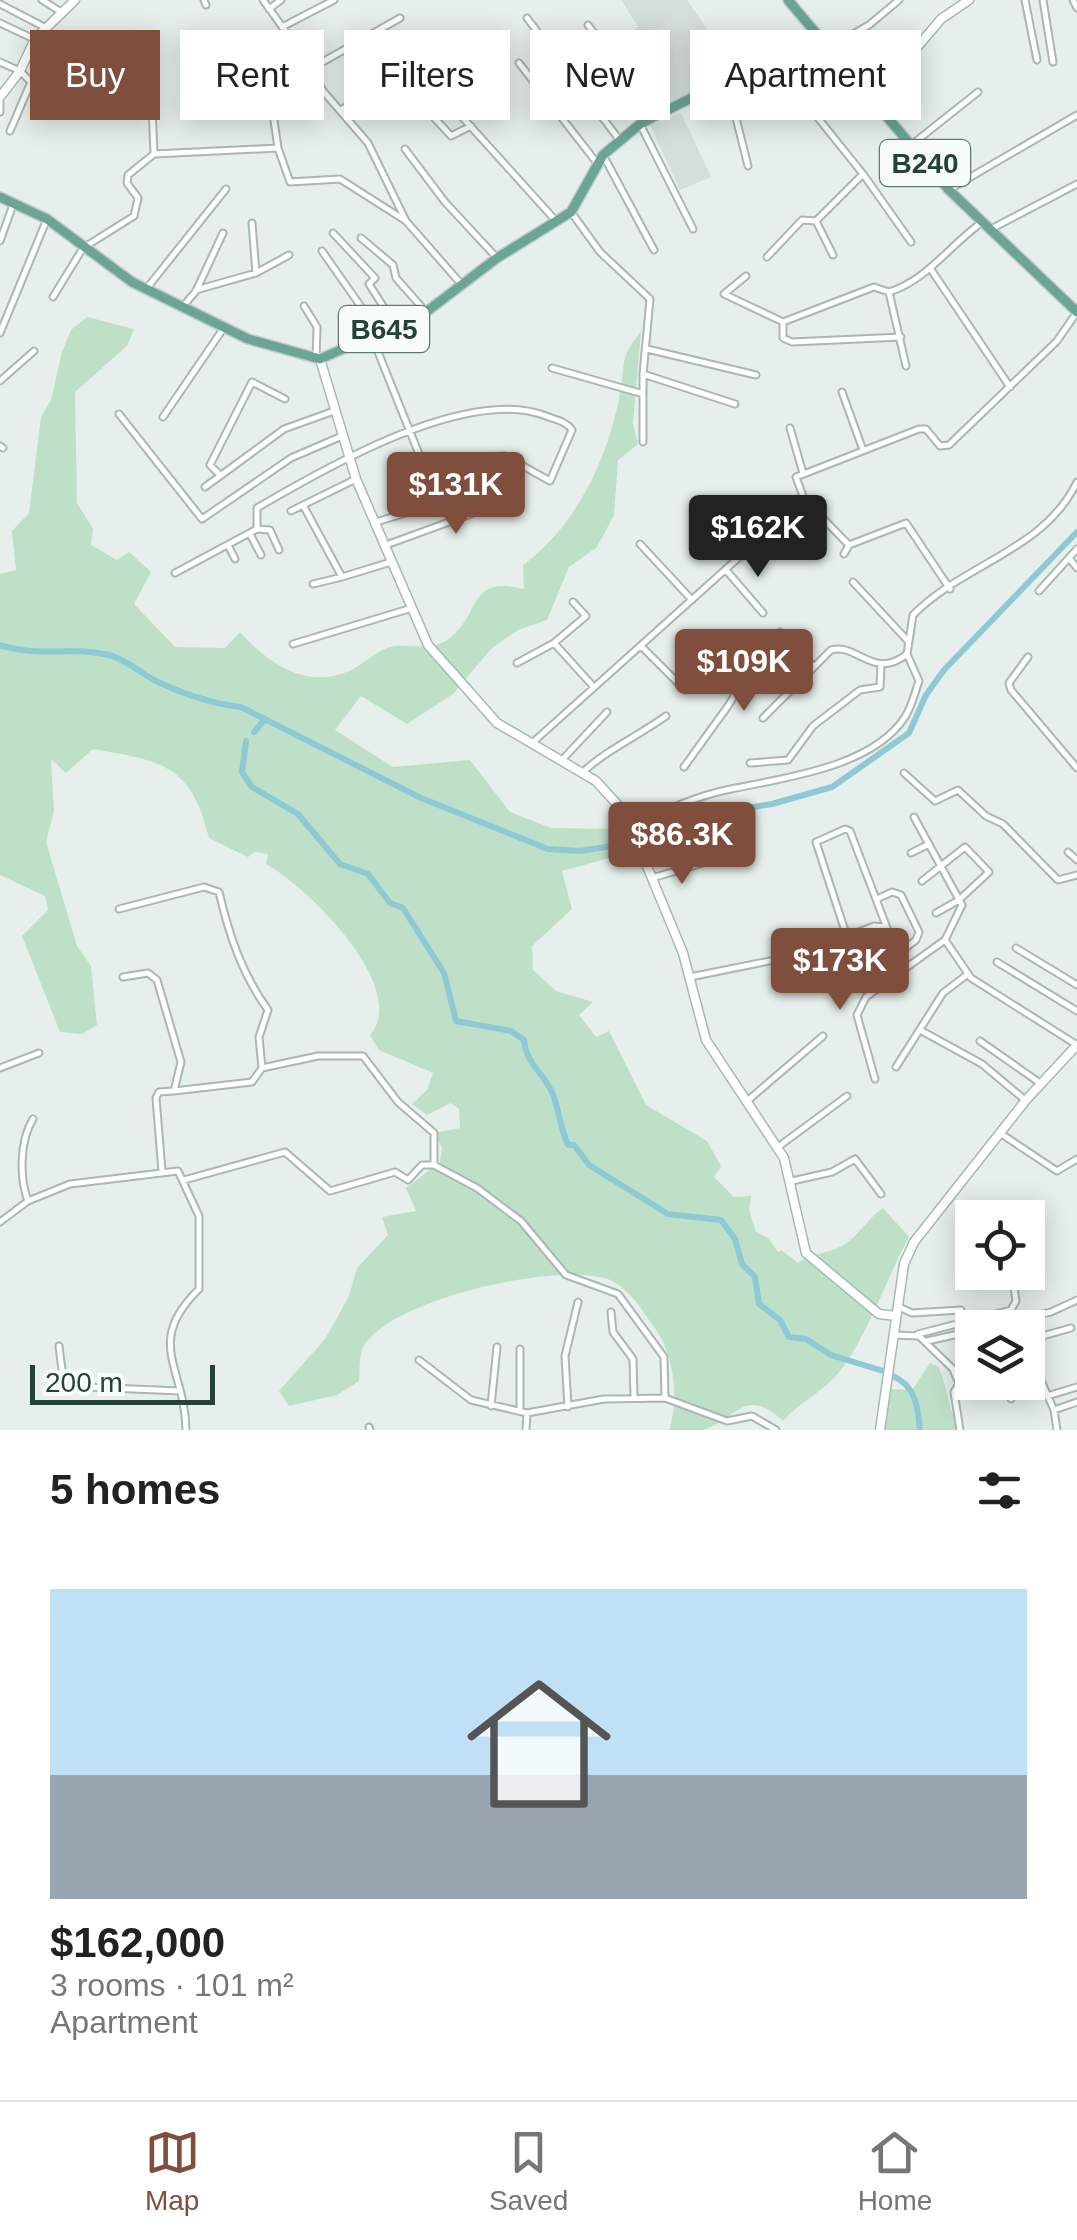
<!DOCTYPE html>
<meta charset="utf-8">
<style>
body{margin:0;font-family:Helvetica,sans-serif;background:#f6f6f6;color:#222;height:100vh;display:flex;flex-direction:column;font-size:38px;white-space:nowrap}
*{box-sizing:border-box;margin:0}
p{font-size:32px;color:#767676}
.icon{flex:none;width:55px;height:55px;fill:none;stroke:currentColor;stroke-width:2;stroke-linecap:round;stroke-linejoin:round}
.map{position:relative;height:1430px;overflow:hidden}
.drawer{display:flex;flex-direction:column;background:#fff;flex:1}
.drawer>*{flex:none}
.guide{position:absolute;left:30px;top:30px;width:1018px;height:90px;display:flex;gap:20px}
.tools{position:absolute;left:955px;top:1200px;display:grid;gap:20px}
.tools a{display:grid;place-items:center;width:90px;height:90px;border-radius:0px;background:#fff;box-shadow:0 5px 25px #0003;font-size:50px}
.scale{position:absolute;left:30px;bottom:25px;width:185px;box-sizing:border-box;padding-left:10px;border:5px solid #24423a;border-top:0;font-size:28px;line-height:35px;white-space:nowrap;color:#24423a;-webkit-text-stroke:8px #f7fbf9;paint-order:stroke}
.price{position:absolute;translate:-50% -85px;padding:0 22px;border-radius:10px;background:#804e3d;color:#fff;font-size:32px;line-height:65px;filter:drop-shadow(0 2px 5px #0008)}
.price::after{content:'';position:absolute;left:50%;top:60px;width:30px;height:22px;margin-left:-15px;background:inherit;clip-path:polygon(0 0,100% 0,50% 100%)}
.price.selected{background:#222;color:#fff}
ul{padding:0;list-style:none}
li{display:grid;align-content:center;gap:20px;height:530px;padding:0 50px}
li span{display:grid;place-items:center;height:310px;border-radius:0px;color:#555}
li>.icon{margin-inline-start:auto}
span .icon{width:180px;height:180px;fill:#fffc;stroke-width:1}
li b{font-size:42px}
h2{display:flex;justify-content:space-between;align-items:center;height:120px;padding:0 50px;font-size:42px}
.chip{padding:0 35px;border-radius:0px;background:#fff;box-shadow:0 5px 25px #0003;font-size:35px;line-height:90px}
.chip.selected{background:#804e3d;color:#fff}
.tabs{display:flex;justify-content:space-around;align-items:center;height:140px;border-top:2px solid #e0e0e0;background:#fff;font-size:28px;color:#767676}
.tabs a{display:grid;justify-items:center;gap:5px}
.tabs .selected{color:#804e3d}
.map>svg:first-child{display:block}
.built{fill:#d4dfda}
.green{fill:#bfe0c8}
.lines{fill:none;stroke-linecap:round;stroke-linejoin:round}
.canal{stroke:#8ec9d4;stroke-width:6}
.street-casing{stroke:#a8b8b2;stroke-width:9}
.secondary-casing{stroke:#a4bbb3;stroke-width:11}
.primary-casing{stroke:#c2cac8;stroke-width:12}
.street{stroke:#fff;stroke-width:5}
.secondary{stroke:#fff;stroke-width:8}
.primary{stroke:#6aa596;stroke-width:9}
.labels{text-anchor:middle;stroke-width:10;stroke-linejoin:round;paint-order:stroke}
.shield{fill:#f7fbf9;stroke:#637a73;stroke-width:2.5}
.shield-label{font-size:28px;font-weight:bold;fill:#24423a}
</style>
<div class="map">
<svg width="1077" height="1430" viewBox="0 0 1077 1430">
<rect width="100%" height="100%" fill="#e6efeb"/>
<path class="built" d="M621 0H687L736 71 654 113 604 49 638 27Z
M681 113 711 177 680 190 650 125Z"/>
<path class="green" d="M87 317 134 329 127 346 75 392 77 503 93 529 91 545 117 560 129 552 151 572 134 604 175 647 225 648 240 632C268 663 307 690 349 671 363 665 376 651 390 647 411 642 429 654 450 638 482 612 468 575 524 589L523 565C577 526 611 453 621 387 626 356 620 359 641 331L633 424 638 444 618 460 614 515 597 547 569 567 547 620 518 630 492 648 453 694 407 724 361 696 335 730 393 767 470 760 510 812 551 828 625 829 631 852 562 871 572 909 532 946 533 970 556 991 593 1002 579 1015 596 1037 609 1031 646 1105 707 1141 721 1166 714 1177 734 1197 751 1196 749 1210 756 1232 768 1238 778 1252 781 1250 798 1263C812 1252 830 1254 845 1244 860 1234 868 1218 883 1208L909 1237C887 1277 865 1343 836 1376 820 1393 799 1403 783 1421 743 1384 736 1422 702 1430 692 1430 679 1430 669 1430 680 1399 673 1353 656 1330 645 1314 629 1288 610 1280 562 1260 382 1300 362 1350 359 1358 360 1372 359 1381L337 1395 289 1406 279 1391 325 1339 349 1296 357 1268 388 1235 382 1217 416 1211 406 1188 440 1162 442 1147 434 1133 460 1128 459 1109 451 1103 427 1115 412 1104 427 1090 433 1073 379 1050 370 1035C411 987 305 885 266 864L268 854 255 852 248 857 209 838C191 764 162 761 93 749L66 773 51 759 54 811 46 842 77 946 91 966 97 1025 82 1034 60 1032 22 936 48 910 45 896 0 875V574L16 570 12 531 29 513 41 417 51 400 62 352 71 330Z
M930 1363 938 1366C948 1387 948 1411 960 1430H885L889 1389 912 1390Z"/>
<g class="lines">
<path class="canal" d="M0 645C41 658 70 646 109 655 128 660 141 674 158 682 184 694 212 704 241 707L421 798 548 849 580 851 606 847 693 817 772 804 832 787 909 733 926 695 944 670 1077 532
M254 732 265 719
M246 741 242 772 252 787 298 814 340 864 368 874 390 903 403 908 444 973 456 1021 511 1031 524 1040C526 1065 546 1074 554 1097 559 1113 561 1129 568 1145H574L589 1165 668 1214 721 1220 735 1239 742 1264 755 1277 759 1304 780 1320 789 1337 806 1339 831 1355 883 1371
M893 1376C916 1386 918 1408 920 1430"/>
<g class="street-casing">
<path id="street" d="M42 0 61 12
M204 0 206 5
M263 0 312 68 323 91 368 143 406 221 462 285
M1025 0 1037 60
M1043 0 1053 62
M1073 0 1077 8
M0 4 46 28
M269 9 281 0
M527 18 618 138
M0 23 34 39
M588 25 657 113
M282 27 334 0
M263 45 278 148
M827 49 869 25 899 0
M30 50 65 67
M223 52H243L253 96 271 100
M150 61 154 154 278 148 290 182 340 179 406 221
M0 62 20 71 31 82 10 131
M519 63 597 163
M312 68 400 18
M727 82 748 166
M445 98 556 221
M0 102V112
M341 110 436 49
M428 111 451 136 471 126
M640 124 693 229
M910 146 978 92
M405 149 445 202 497 258
M603 155 654 250
M863 174 911 242
M950 189 1077 115
M571 212 600 252 650 299 643 374 735 404
M816 221 833 255
M252 223 256 273
M991 229 1077 184
M333 233 375 278 369 284 395 325
M361 238 393 265 396 278 426 312
M0 241 14 202
M322 251 378 331
M767 257 802 220 816 221 863 174 806 103 852 78
M930 268 1010 387
M746 276 724 294 783 322 874 287 889 292 906 366
M147 288 226 189
M196 290 256 273 289 255
M889 292C927 280 949 246 981 223
M53 297 83 248 134 216 138 198 127 183 128 175 154 154
M185 304 196 291 223 233
M304 306 317 327 316 359
M783 322V338L792 342 901 337
M0 333 47 219
M647 349 756 375
M552 368 640 393
M0 381 34 351
M842 392 863 450
M119 414 202 519 291 458 342 436
M163 417 223 329
M790 428 803 473
M643 442V374
M0 446 3 448
M219 474 210 465 252 382 285 399
M205 487 284 429 334 411
M303 505 342 577 391 562
M291 511 356 479
M376 522 468 494
M257 529 270 530 279 550
M250 534 261 555
M640 544 692 600
M228 545 235 559
M386 545 515 498
M849 545 906 523 950 589
M844 554 849 545 804 499 796 477 919 429H926L940 446 949 445 1057 341 1077 312
M1069 558 1077 568
M726 570 763 613
M175 573 257 529V508C325 468 468 385 546 416 556 420 566 421 572 430L550 481 505 456 421 459 372 337
M853 582 908 641
M313 584 342 577
M1039 591 1077 549
M780 632 813 666
M554 643 586 616 573 602
M293 644 412 608
M641 646 685 690
M1028 657 1009 683 1011 690 1077 768
M517 663 554 643 592 685
M763 718 831 650C856 642 874 681 907 654
M531 744 804 499
M562 760 607 712
M750 763 788 760 813 726 860 690 880 687 881 664
M684 767 728 706 736 693V677L753 655H762L796 683
M583 772C608 749 638 736 666 716
M904 773 935 801 958 790 986 816 1003 824 1058 880 1077 875
M914 817 962 905 945 940
M631 828C663 811 695 796 731 789 784 778 873 767 905 717 912 706 915 692 919 681L907 654 913 615C964 563 1044 551 1077 482
M639 849 730 822
M1068 852 1077 860
M911 853 929 844
M652 878 703 863
M922 881 965 847 989 872 959 900 936 913
M877 899 892 892 901 895 919 932 916 940 894 957
M119 909 204 887 219 892C229 935 242 974 268 1010L259 1037 262 1068
M847 937 816 842 845 829 850 831 903 970 945 940 971 978 1077 1045
M1016 948 1077 985
M997 962 1077 1011
M123 977 148 973 157 980 181 1062 174 1091 252 1082 262 1068 318 1056H363L398 1102 434 1133V1165L477 1188 521 1221 566 1275 618 1294 664 1357 665 1398
M690 977 799 955 874 926 884 927
M920 1030 982 1064 1025 1100
M980 1041 1040 1083
M896 1067 943 993 968 974
M0 1068 39 1053
M875 1079 857 1015 866 997 903 970
M746 1102 823 1036
M1000 1133 1057 1171 1077 1159
M778 1147 847 1096
M162 1171 156 1098 159 1092 174 1091
M184 1180 285 1152 330 1191 395 1172 408 1180 422 1165H434
M792 1181 832 1172 855 1159 881 1194
M28 1201C19 1177 20 1140 33 1119
M0 1222 28 1201 70 1184 178 1171 199 1216V1289C144 1343 185 1367 186 1430
M897 1306 912 1313 961 1310
M611 1312 613 1332 633 1359 634 1397
M986 1328 1051 1312 1077 1300
M918 1334 1011 1310 1016 1301 1013 1281
M894 1335 919 1336 953 1369 959 1384 954 1392 960 1430
M1028 1340 1071 1328
M927 1341 972 1331
M59 1346 64 1386 180 1391
M1028 1351 1054 1410 1057 1430
M419 1360 471 1400 527 1413
M1005 1382 1011 1399
M957 1391 982 1382
M1047 1396 1077 1387
M491 1406 497 1347
M568 1407 565 1356 578 1302
M1054 1410 1077 1402
M520 1411V1349
M369 1427 370 1430
M526 1430 527 1413 604 1399 665 1398 727 1421 752 1416 776 1430"/>
</g>
<g class="secondary-casing">
<path id="secondary" d="M857 84 903 64 941 19 969 0
M0 97 20 71 35 39 75 0
M320 359 356 479 428 645 497 723 596 781 625 813 683 953 706 1040 784 1158 806 1253 879 1314 896 1316
M880 1430 904 1264 914 1242 1026 1100 1077 1045"/>
</g>
<g class="primary-casing">
<path id="primary" d="M788 0 949 190 1077 312
M0 197 47 219 132 282 248 339 320 359 426 312 497 258 571 212 603 155 640 124 815 35"/>
</g>
<use href="#street" class="street"/>
<use href="#secondary" class="secondary"/>
<use href="#primary" class="primary"/>
</g>
<g class="labels">
<g class="shield">
<rect x="880" y="140" width="90" height="46" rx="8"/>
<rect x="339" y="306" width="90" height="46" rx="8"/>
</g>
<g class="shield-label">
<text x="925" y="173">B240</text>
<text x="384" y="339">B645</text>
</g>
</g>
</svg>
<div class="tools">
<a><svg class="icon" aria-label="locate" viewBox="0 0 24 24"><circle cx="12" cy="12" r="6"/><path d="M12 2v4M12 18v4M2 12h4M18 12h4"/></svg></a>
<a><svg class="icon" aria-label="layers" viewBox="0 0 24 24"><path d="M12 4l9 5-9 5-9-5zM3 14l9 5 9-5"/></svg></a>
</div>
<div class="scale">200 m</div>
<b class="price" style="left:456px;top:537px">$131K</b>
<b class="price selected" style="left:758px;top:580px">$162K</b>
<b class="price" style="left:744px;top:714px">$109K</b>
<b class="price" style="left:682px;top:887px">$86.3K</b>
<b class="price" style="left:840px;top:1013px">$173K</b>
<div class="guide">
<a class="chip selected">Buy</a>
<a class="chip">Rent</a>
<a class="chip">Filters</a>
<a class="chip">New</a>
<a class="chip">Apartment</a>
</div>
</div>
<section class="drawer">
<h2>5 homes<svg class="icon" aria-label="filters" viewBox="0 0 24 24"><path d="M4 7h16M4 17h16"/><circle cx="9" cy="7" r="2"/><circle cx="15" cy="17" r="2"/></svg></h2>
<ul>
<li><span style="background:linear-gradient(#bfe0f5 60%,#9aa5b1 0)"><svg class="icon" aria-label="home" viewBox="0 0 24 24"><path d="M3 11l9-7 9 7M6 9v11h12V9"/></svg></span><div><b>$162,000</b><p>3 rooms · 101 m²</p><p>Apartment</p></div></li>
</ul>
</section>
<nav class="tabs">
<a class="selected"><svg class="icon" aria-label="map" viewBox="0 0 24 24"><path d="M3 6l6-2 6 2 6-2v14l-6 2-6-2-6 2zM9 4v14M15 6v14"/></svg>Map</a>
<a><svg class="icon" aria-label="saved" viewBox="0 0 24 24"><path d="M7 4h10v16l-5-4-5 4z"/></svg>Saved</a>
<a><svg class="icon" aria-label="home" viewBox="0 0 24 24"><path d="M3 11l9-7 9 7M6 9v11h12V9"/></svg>Home</a>
</nav>
